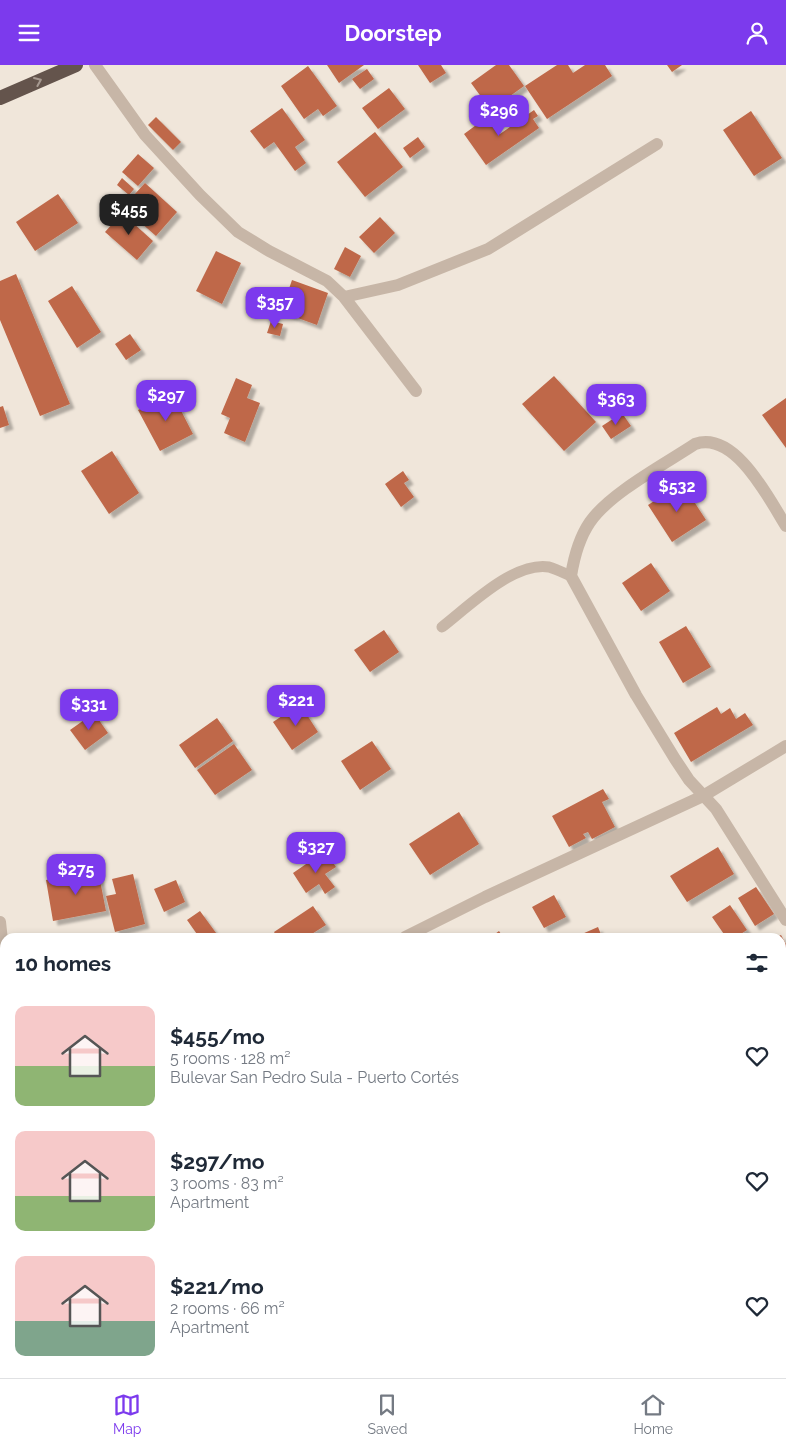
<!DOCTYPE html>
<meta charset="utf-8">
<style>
body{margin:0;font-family:Raleway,sans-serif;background:#f6f6f7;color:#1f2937;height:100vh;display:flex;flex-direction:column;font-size:19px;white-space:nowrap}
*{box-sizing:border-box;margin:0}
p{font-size:16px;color:#747a83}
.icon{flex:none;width:28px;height:28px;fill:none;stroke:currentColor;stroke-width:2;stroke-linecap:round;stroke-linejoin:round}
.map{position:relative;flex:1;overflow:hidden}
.panel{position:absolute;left:0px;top:868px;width:786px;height:446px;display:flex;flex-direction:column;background:#fff;border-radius:15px 15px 0 0;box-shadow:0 2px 8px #0003}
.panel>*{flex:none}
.price{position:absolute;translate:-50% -42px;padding:0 11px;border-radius:10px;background:#7c3aed;color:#fff;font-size:16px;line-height:32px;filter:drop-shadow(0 1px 2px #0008)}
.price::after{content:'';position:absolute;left:50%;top:30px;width:15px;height:11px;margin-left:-8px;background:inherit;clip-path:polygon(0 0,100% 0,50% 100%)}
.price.on{background:#222;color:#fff}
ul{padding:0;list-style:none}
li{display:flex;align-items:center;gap:15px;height:125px;padding:0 15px}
li span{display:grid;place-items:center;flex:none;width:140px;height:100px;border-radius:10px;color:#555}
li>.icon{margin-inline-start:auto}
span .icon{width:60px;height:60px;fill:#fffc;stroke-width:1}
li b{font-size:21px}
h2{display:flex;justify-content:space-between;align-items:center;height:60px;padding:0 15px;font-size:21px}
header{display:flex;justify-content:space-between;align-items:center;height:65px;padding:0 15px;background:#7c3aed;color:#fff;font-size:22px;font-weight:700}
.tab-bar{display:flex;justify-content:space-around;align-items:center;height:70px;border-top:1px solid #e0e1e3;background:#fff;font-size:14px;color:#747a83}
.tab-bar a{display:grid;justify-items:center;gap:2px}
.tab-bar .on{color:#7c3aed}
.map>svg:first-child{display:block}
.building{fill:#bf6849;filter:url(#shadow)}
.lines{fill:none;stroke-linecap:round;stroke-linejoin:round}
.path{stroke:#b3a091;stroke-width:3;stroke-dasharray:2.5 2.5;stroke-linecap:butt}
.service{stroke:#c7b6a7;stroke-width:11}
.minor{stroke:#c7b6a7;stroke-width:12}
.trunk{stroke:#64544c;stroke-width:14}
.oneway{stroke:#a79a91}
</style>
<header><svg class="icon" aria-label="menu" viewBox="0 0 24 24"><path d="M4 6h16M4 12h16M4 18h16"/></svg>Doorstep<svg class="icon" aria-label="person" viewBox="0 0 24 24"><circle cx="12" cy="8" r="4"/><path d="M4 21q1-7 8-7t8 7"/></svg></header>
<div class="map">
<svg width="786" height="1313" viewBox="0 0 786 1313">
<defs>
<filter id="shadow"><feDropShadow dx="4.5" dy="4.5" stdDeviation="1" flood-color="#0004"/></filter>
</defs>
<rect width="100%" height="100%" fill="#f0e6da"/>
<path class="building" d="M327 0H364L339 18Z
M418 0H441L446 8 430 18Z
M496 0H509L524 21 485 49 477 36 482 33 471 18Z
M557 0H568L573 8 585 0H605L612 11 547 54 525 21Z
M667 0H682L672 7Z
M308 1 337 41 323 51 318 44 304 54 281 21Z
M367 4 374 14 360 24 352 14Z
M389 23 405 44 378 64 362 43Z
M282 43 305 75 295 82 306 98 295 106 274 77 264 84 250 66Z
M534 45 538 51 533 54 539 63 486 100 464 69 487 52 500 69Z
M751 46 782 93 754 111 723 65Z
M156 52 181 77 173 85 148 60Z
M375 67 403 102 365 132 337 97Z
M418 72 425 82 410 93 403 83Z
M138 89 154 103 138 121 122 107Z
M122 113 134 124 129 130 117 120Z
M145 118 177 147 156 171 123 142Z
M58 129 78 158 35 186 16 157Z
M122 148 153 176 137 195 105 167Z
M380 152 395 168 374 188 359 172Z
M345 182 361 191 350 212 334 204Z
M216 186 241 198 222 239 196 226Z
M16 209 70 339 40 351 0 255V216Z
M292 215 328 228 317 260 281 247Z
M72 221 101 267 77 283 48 236Z
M271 256 283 259 280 271 267 268Z
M130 269 141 285 126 295 115 279Z
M554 311 596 357 564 386 522 339Z
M236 313 252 320 247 333 260 338 245 377 224 368 230 353 221 349Z
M172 328 193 369 160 386 138 345Z
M786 333V383L762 350Z
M3 341 9 360 0 363V342Z
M622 348 631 361 611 374 602 361Z
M112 386 139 428 109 449 81 406Z
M403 406 409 415 404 418 414 432 401 442 385 419Z
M682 418 706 455 672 477 648 440Z
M651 498 670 526 641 546 622 518Z
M686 561 711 602 683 618 659 577Z
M384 565 399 587 370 607 354 585Z
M300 639 318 667 292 685 273 657Z
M717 642 721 649 730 643 736 654 745 648 753 660 691 697 674 668Z
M94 648 108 668 85 685 70 665Z
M217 653 233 676 195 703 179 680Z
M372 676 391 704 360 725 341 696Z
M234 679 252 705 215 730 197 705Z
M603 724 609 734 602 737 615 762 592 774 588 767 583 769 586 773 569 782 552 751Z
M459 747 479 779 430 810 409 779Z
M718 782 734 809 687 837 670 811Z
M325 786 336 802 325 809 335 822 325 829 319 819 306 828 293 808Z
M98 805 106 846 53 856 46 815Z
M133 809 145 859 115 867 106 831 116 829 112 814Z
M176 815 185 837 164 847 154 824Z
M756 822 774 849 755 861 738 833Z
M554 830 566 852 544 863 532 842Z
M730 840 747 865 736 872H726L712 852Z
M313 841 326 860 307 872H277L274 867Z
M200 846 219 872H199L187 855Z
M598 862 602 872H575Z
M499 866 503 872H491Z
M781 870 786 879V896L781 899V872H776Z
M786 972V1018L781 1010V975Z
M285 1309H317L320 1313H295L293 1309 288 1313Z
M453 1309H472L464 1313H456Z"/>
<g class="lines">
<path class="path" d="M0 1088 5 1085"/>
<path class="service" d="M442 562C468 542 514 496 549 502 556 504 564 508 571 511"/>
<path class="minor" d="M95 0 145 70 200 130 238 167 269 186 327 216 344 232 416 326
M344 232 398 220 488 184 657 79
M786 461C769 434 735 365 695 379 665 399 610 428 590 457 579 473 574 492 571 511L636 630 675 694 689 715 716 744 786 855
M0 857 5 904
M405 872 485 832 703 731 786 681
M329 1309 330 1313
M511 1309 514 1313
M133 1313 138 1309"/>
<path class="trunk" d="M0 33 76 0"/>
</g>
<defs><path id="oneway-chevron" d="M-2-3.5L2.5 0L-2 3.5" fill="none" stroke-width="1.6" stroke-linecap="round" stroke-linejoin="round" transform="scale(1.25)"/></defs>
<use class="oneway" href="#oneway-chevron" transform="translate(38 16) rotate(-23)"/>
</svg>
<b class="price" style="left:499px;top:72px">$296</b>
<b class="price on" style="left:129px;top:171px">$455</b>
<b class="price" style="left:275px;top:264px">$357</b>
<b class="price" style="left:166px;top:357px">$297</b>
<b class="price" style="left:616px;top:361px">$363</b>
<b class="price" style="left:677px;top:448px">$532</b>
<b class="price" style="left:296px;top:662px">$221</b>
<b class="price" style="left:89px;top:666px">$331</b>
<b class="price" style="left:316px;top:809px">$327</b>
<b class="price" style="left:76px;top:831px">$275</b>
<section class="panel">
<h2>10 homes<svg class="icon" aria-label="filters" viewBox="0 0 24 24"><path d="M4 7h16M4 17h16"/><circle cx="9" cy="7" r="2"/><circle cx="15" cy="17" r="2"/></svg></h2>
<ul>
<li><span style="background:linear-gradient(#f6c9c9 60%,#8fb573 0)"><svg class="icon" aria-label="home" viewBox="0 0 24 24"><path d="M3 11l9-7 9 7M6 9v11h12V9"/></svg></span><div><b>$455/mo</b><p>5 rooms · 128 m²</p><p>Bulevar San Pedro Sula - Puerto Cortés</p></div><svg class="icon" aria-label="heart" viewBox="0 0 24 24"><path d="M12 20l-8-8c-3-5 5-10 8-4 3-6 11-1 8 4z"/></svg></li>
<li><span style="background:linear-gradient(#f6c9c9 65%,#8fb573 0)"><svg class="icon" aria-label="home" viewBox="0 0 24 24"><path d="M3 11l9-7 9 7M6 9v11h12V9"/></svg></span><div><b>$297/mo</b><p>3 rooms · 83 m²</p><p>Apartment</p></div><svg class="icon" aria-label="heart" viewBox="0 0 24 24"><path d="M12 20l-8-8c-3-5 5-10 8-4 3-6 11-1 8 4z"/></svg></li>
<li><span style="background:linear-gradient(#f6c9c9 65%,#7fa58c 0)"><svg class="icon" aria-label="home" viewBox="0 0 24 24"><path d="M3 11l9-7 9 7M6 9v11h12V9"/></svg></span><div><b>$221/mo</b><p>2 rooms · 66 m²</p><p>Apartment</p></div><svg class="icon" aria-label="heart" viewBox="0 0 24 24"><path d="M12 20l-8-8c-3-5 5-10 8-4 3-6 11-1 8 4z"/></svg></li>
</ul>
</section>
</div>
<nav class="tab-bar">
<a class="on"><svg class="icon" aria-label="map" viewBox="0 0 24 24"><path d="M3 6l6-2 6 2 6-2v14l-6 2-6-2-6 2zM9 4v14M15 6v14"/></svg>Map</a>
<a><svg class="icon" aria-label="saved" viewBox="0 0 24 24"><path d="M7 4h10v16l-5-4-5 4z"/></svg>Saved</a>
<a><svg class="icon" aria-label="home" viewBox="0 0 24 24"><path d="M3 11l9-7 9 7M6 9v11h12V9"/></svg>Home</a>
</nav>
